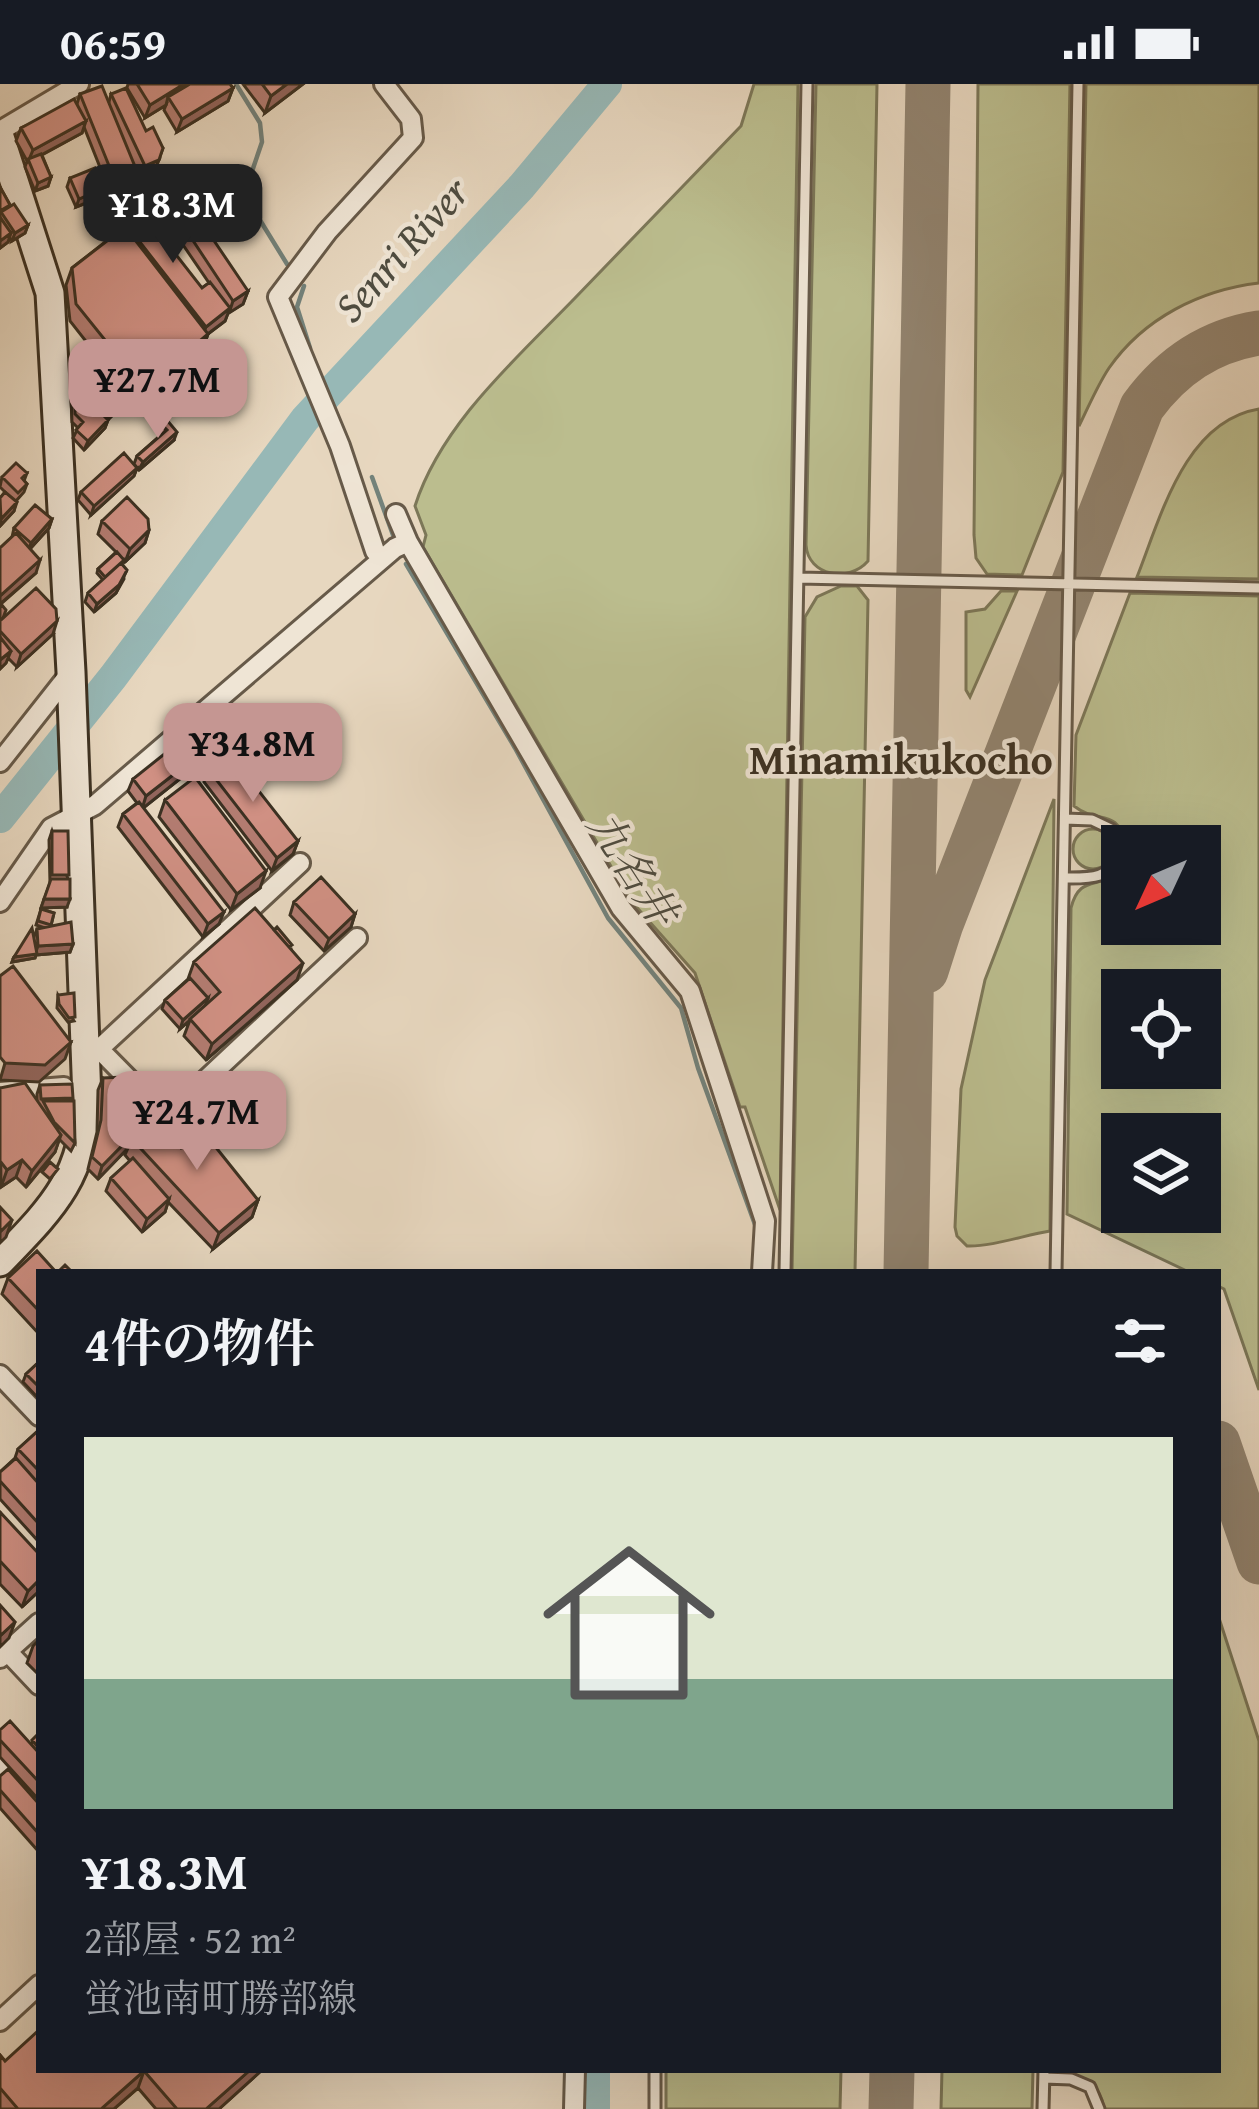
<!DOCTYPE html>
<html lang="ja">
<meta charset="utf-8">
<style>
body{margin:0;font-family:"Gentium Book Plus","Noto Serif JP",serif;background:#242831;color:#f1f3f6;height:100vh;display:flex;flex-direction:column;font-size:45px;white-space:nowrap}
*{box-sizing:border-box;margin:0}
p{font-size:39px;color:#9ea1a6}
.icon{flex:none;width:66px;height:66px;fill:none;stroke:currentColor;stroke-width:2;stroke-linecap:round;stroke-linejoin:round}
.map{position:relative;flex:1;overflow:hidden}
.sheet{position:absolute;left:36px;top:1185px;width:1185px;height:804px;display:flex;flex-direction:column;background:#171b24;border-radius:0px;box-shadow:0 12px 48px #0002}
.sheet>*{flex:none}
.needle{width:78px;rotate:226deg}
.fabs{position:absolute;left:1101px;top:741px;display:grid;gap:24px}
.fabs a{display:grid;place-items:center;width:120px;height:120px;border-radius:0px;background:#171b24;box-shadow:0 12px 48px #0002;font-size:60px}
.price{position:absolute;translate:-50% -102px;padding:0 27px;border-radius:24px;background:#c59692;color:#111;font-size:39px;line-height:78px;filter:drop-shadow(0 3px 6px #0008)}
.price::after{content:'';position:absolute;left:50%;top:72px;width:36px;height:27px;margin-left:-18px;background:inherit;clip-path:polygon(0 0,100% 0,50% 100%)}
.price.selected{background:#222;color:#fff}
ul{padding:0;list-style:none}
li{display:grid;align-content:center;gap:24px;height:636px;padding:0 48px}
li span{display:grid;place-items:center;height:372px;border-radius:0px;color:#555}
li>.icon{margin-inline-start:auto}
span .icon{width:216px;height:216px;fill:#fffc;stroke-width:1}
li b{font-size:51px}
h2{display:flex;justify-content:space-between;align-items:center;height:144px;padding:0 48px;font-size:51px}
.status{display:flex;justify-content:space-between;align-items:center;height:84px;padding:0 60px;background:#171b24;direction:ltr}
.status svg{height:33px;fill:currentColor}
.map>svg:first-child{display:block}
.green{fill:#bbbd8e;stroke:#7c7758;stroke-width:3;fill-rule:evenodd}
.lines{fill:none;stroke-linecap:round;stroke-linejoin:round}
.stream{stroke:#73827b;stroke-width:4.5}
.river{stroke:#97b8b6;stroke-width:30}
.taxiway{stroke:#928470;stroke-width:45}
.lane-casing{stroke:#675a49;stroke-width:15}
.street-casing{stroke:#675a49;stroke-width:24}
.secondary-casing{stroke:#3c3122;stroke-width:33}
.lane{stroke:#efe5d5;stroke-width:9}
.street{stroke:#efe5d5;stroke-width:18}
.secondary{stroke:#efe5d5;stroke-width:27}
.wall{fill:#b37c71;stroke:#3c3122;stroke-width:3}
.shaded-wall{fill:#92655c;stroke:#3c3122;stroke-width:3}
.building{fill:#d09083;stroke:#3c3122;stroke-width:3}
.labels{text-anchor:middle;stroke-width:9;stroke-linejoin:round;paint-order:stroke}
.water-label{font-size:42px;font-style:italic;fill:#4e4c40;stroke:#efe5d5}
.neighbourhood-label{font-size:42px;font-weight:bold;fill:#3c3122;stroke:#efe5d5}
</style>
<div class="status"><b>06:59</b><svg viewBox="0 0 49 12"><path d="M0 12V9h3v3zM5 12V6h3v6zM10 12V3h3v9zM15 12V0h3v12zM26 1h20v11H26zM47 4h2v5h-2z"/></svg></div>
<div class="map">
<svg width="1259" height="2025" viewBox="0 0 1259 2025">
<rect width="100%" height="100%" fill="#e7d7bf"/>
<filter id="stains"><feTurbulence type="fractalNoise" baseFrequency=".00167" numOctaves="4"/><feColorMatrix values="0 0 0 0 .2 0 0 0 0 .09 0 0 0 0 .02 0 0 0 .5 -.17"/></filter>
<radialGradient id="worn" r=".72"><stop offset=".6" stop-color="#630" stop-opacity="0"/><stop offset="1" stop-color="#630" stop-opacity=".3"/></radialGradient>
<path class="green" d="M754 0H798L780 1126 745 1023H740L695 889 632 818 423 463 426 451 415 422C441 340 517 274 575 214 631 156 686 99 741 42Z
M816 0H877L868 477C849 499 808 492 806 461Z
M978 0H1070L1063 388 1022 491 987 490 976 474 974 451Z
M1086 0H1259V199C1200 206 1144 234 1109 284 1097 302 1088 324 1079 342Z
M1259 325V495L1137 493C1161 432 1185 337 1259 325Z
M841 502H857L868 516 855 1188H792L805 533 817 513Z
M1001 507H1017L970 613 966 606V528L985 525Z
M1130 509 1259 512V1306L1224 1205 1218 1202V1188H1189L1067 1130 1071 824C1080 787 1103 809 1122 782V840H1200V762H1127C1116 721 1099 742 1074 722L1076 651ZM1122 906H1200V984H1122ZM1122 1050H1200V1128H1122Z
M1054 715 1050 1147C1025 1151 991 1163 967 1162L957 1152 955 1143 961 1005 985 896Z
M1073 765a20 20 0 1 1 40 0a20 20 0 1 1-40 0Z
M1218 1531 1259 1657V2025H1104C1101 1998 1081 1993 1058 1986H1218Z
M666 1986H841L840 2025H666Z
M942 1986H1033L1032 2025H941Z"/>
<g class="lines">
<path class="stream" d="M236 0 260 39 262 58 246 105 255 128 287 180
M304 202 297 223 310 264
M372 393 393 451
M406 480 515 664 608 834 681 924 698 984 757 1146"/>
<path class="river" d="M0 734 113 593 305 335 522 102 607 0
M595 2025V1986"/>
<path class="taxiway" d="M926 887 941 840 1142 323C1172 282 1209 257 1259 249
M906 1188 928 0
M1218 1359 1259 1478
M891 2025 892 1986"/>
<g class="lane-casing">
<path id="lane" d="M799 494 1259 504
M1064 794C1088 794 1110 796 1120 770L1111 745 1092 736 1065 735
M785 1188 807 0
M1056 1188 1078 0
M1044 1994 1071 1995 1090 2003 1099 2025
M655 2025V1986
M1043 2025 1044 1986"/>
</g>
<g class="street-casing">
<path id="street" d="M0 47 79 0
M396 430 408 458
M382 475 375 467 340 362 278 213 327 148 413 54 411 35 384 0
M0 678 71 588
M0 818 51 744 95 721 395 464 408 458 621 824 690 907 765 1137 762 1188
M90 965H99L300 779
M99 965 166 1033 357 854
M0 1008 64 1003
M0 1291 39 1332
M7 1567 39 1601
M0 1574 39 1539
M0 1680 39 1724
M0 1937 39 1901
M574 2025 575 1986"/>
</g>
<g class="secondary-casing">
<path id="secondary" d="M0 53 50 209 71 588 87 1015C84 1094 52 1124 0 1178"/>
</g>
<use href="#lane" class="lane"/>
<use href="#street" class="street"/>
<use href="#secondary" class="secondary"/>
</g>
<path class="wall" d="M128 0H230L233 4 228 17 177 48 164 26 166 21 145 34 127 4Z
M243 0H303L265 29Z
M80 10 109 18 111 10 163 64 154 88 140 95 136 85 131 98 109 106 84 43 82 49 42 71 51 93 48 102 35 107 25 83 27 77 16 57 21 44 77 20Z
M70 94 104 104 101 113 76 123 67 103Z
M0 103 10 121 28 141 25 149 12 157 10 154 8 158 0 164Z
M115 126 202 204 209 199 177 152 182 140 248 207 243 220 228 229 225 237 208 250 202 267 144 316 128 294 110 288 70 237 66 201 72 184 118 148 110 139Z
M75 303 85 314 86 310 123 316 120 324 108 336 105 344 84 366 73 354 78 344 72 338 71 312Z
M161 340 174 356 139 386 134 380 137 372 161 351 158 348Z
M137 384 134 392 91 431 78 416 81 408Z
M27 389 24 397 27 400 24 408 16 417 14 427 0 442V414L5 408 0 403 2 393Z
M52 435 49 444 30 465 36 489 1 520 6 526 3 534 53 550 17 583 8 574 6 579 0 585V464L12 453 14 444Z
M102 437 149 446 145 459 125 478 124 476 122 480 124 495 116 509 94 528 85 518 88 509 103 496 97 489 98 485 116 468 98 450Z
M200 670 196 682 143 724 219 840 203 853 118 743 123 730 137 719 128 707 133 695Z
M208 685 298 757 293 770 272 787 204 698Z
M165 716 260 804 231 826 159 733Z
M52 747 68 795 67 823 41 824 50 799 49 756Z
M294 818 355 830 351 843 324 867 290 831Z
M41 825 54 829 51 842 73 860 70 868 36 871 35 874 12 878 14 873 34 853 37 845 45 844 36 841Z
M291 865 297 896 206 976 184 952 190 936 180 945 162 925 165 916 188 895 194 878Z
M58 911 74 937 68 938 57 924Z
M103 994 156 1031 181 1064 258 1116 252 1133 213 1165 168 1118 165 1128 142 1148 106 1107 111 1094 130 1077 125 1071 128 1064 98 1095 88 1085 97 1048 98 1006Z
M40 1001 71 1017 75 1059 71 1067 59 1055 55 1068 26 1103 16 1093 1 1103 0 1004 37 1017V1010Z
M39 1188V1250L2 1210 8 1194Z
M39 1278V1315L23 1298 26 1290Z
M39 1346V1458L0 1415V1388L15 1374 18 1365Z
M0 1428 39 1507 22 1523 0 1500Z
M39 1556V1591L27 1579 33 1562Z
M0 1646 31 1660 39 1649V1716L0 1673Z
M0 1692 39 1720V1768L0 1724Z
M0 1971 5 1977 39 1986H262L219 2025H156L138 2004 114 2025H0Z"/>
<path class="shaded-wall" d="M184 0H194L168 13 166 21 145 34 150 21Z
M287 0H303L265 29 271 12Z
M233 4 228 17 177 48 182 35Z
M86 37 82 49 28 78 33 66Z
M159 76 154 88 140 95 145 82Z
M136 85 131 98 109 106 114 94Z
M51 93 48 102 35 107 38 99Z
M104 104 101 113 76 123 79 115Z
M28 141 25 149 12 157 15 149Z
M11 149 8 158 0 164V157Z
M248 207 243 220 229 229 233 217Z
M230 224 225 237 201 255 206 243Z
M208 250 202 267 144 316 150 299Z
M123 316 120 324 104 339 108 331Z
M108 336 105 344 84 366 88 357Z
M177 348 174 356 139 386 143 378Z
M137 384 134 392 91 431 94 422Z
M17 418 14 427 0 442 1 435Z
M52 435 49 444 28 467 31 459Z
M149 446 145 459 125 478 130 465Z
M40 476 36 489 0 520V512Z
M127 486 116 509 94 528 97 520Z
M57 537 53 550 17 583 21 570Z
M11 567 6 579 0 585V576Z
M200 670 196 682 142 725 146 712Z
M298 757 293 770 272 787 277 774Z
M266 787 260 804 231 826 237 810Z
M44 815H70L67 823 41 824Z
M224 828 219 840 203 853 208 840Z
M355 830 351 843 324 867 329 855Z
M73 860 70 868 36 871 35 874 12 878 14 873 35 870 38 862Z
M303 879 297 896 206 976 212 960Z
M208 914 205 923 180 945 183 936Z
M71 958 65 975 39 998 0 996 5 979Z
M158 1025 153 1038 131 1054 128 1064 98 1095 102 1082Z
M61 1051 55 1068 26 1103 32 1087Z
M22 1076 16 1093 1 1103 7 1086Z
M169 1115 165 1128 142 1148 147 1135Z
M258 1116 252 1133 213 1165 219 1149Z
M12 1136 6 1153 0 1159V1148Z
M39 1496V1507L22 1523 28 1507Z
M15 1538 9 1554 0 1563V1552Z
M250 1986H262L219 2025H206Z
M144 1987 138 2004 114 2025H101Z"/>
<path class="building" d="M137 0H184L150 21Z
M190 0H230L233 4 182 35 168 13Z
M262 0H287L271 12Z
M102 2 136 85 114 94 80 10Z
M126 4 146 47 153 43 163 64 159 76 145 82 111 10Z
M74 15 86 37 33 66 21 44Z
M41 70 51 93 38 99 28 75Z
M95 84 104 104 79 115 70 94Z
M0 103 10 121 0 127Z
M131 113 202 204 210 198 230 224 206 243 115 126Z
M14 120 28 141 15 149 1 128Z
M196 130 248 207 233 217 182 140Z
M0 133 11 149 0 157Z
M125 143 208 250 150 299 134 277 117 271 76 220 72 184Z
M102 294 123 316 108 331 86 310Z
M75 303 108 336 88 357 76 346 83 338 75 330Z
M166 335 177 348 143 378 137 372 167 346 161 340Z
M124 369 137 384 94 422 81 408Z
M16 379 27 389 22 394 27 400 18 409 2 393Z
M5 408 17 418 1 435 0 414Z
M127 413 148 435 149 446 130 465 102 437Z
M35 421 52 435 31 459 14 444Z
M16 449 40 476 0 512V464Z
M117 468 124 476 105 493 98 485Z
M121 479 127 486 119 501 97 520 88 509Z
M36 504 56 525 57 537 21 570 0 547V537Z
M0 553 11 567 0 576Z
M187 652 200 670 146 712 133 695Z
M229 669 298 757 277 774 208 685Z
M195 693 266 787 237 810 165 716Z
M139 718 224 828 208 840 123 730Z
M52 747H68L69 791H52Z
M321 793 355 830 329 855 294 818Z
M51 795H70V815H44Z
M255 824 303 879 212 960 190 935 220 908 194 878Z
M41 825 54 829 51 841 38 837Z
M71 838 73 860 38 862 37 845Z
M277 843 292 861 289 863 274 846Z
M32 844 37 870 14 873Z
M13 882 71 958 45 981 5 979 0 973V892Z
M190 894 208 914 183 936 165 916Z
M74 909 75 933 69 934 59 920 58 911Z
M125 993 158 1025 102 1082 92 1073 101 1036 103 994Z
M25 999 61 1051 32 1087 22 1076 7 1086 0 1077V1004Z
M72 1000 73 1014 41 1015 40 1001Z
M43 1017H74L75 1059 54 1038Z
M159 1029 171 1042 166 1047 181 1064 202 1046 258 1116 219 1149 131 1054Z
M133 1074 169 1115 147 1135 111 1094Z
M50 1078 58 1085 50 1095 42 1088Z
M0 1123 12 1136 0 1148Z
M37 1167 56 1188H39V1227L8 1194Z
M65 1181 72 1188H60L59 1187Z
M39 1278V1303L26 1290Z
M39 1346V1387L18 1365Z
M16 1374 39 1400V1440L0 1397V1388Z
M0 1428 39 1470V1496L28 1507 0 1477Z
M0 1521 15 1538 0 1552Z
M10 1637 39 1669V1698L0 1656V1646Z
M39 1649V1664L32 1656Z
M8 1685 39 1720V1750L0 1706V1692Z
M39 1946V1986H250L206 2025H177L144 1987 101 2025H18L0 2004V1971L5 1977Z"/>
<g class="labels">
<g class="water-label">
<text transform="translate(401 165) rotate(-48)" y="15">Senri River</text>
<text transform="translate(633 784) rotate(57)" y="15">九名井</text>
</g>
<g class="neighbourhood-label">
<text x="901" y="690">Minamikukocho</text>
</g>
</g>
<rect width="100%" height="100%" filter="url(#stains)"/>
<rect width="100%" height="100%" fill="url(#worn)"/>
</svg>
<div class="fabs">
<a><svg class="needle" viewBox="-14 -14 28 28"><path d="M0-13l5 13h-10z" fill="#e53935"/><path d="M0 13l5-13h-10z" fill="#9ea1a6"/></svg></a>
<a><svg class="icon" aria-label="locate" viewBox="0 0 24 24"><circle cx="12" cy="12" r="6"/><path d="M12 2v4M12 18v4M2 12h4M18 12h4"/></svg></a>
<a><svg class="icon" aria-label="layers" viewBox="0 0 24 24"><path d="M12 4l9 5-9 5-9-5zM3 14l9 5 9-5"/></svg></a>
</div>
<b class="price selected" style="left:173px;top:182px">¥18.3M</b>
<b class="price" style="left:158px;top:357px">¥27.7M</b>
<b class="price" style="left:253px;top:721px">¥34.8M</b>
<b class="price" style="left:197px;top:1089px">¥24.7M</b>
<section class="sheet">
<h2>4件の物件<svg class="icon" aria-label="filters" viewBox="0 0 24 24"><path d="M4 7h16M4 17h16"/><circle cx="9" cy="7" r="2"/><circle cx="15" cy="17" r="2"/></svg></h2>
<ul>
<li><span style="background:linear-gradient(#dfe7d0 65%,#7fa58c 0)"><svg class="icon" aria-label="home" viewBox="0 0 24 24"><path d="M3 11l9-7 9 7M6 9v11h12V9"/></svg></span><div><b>¥18.3M</b><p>2部屋 · 52 m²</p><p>蛍池南町勝部線</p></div></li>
</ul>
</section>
</div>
